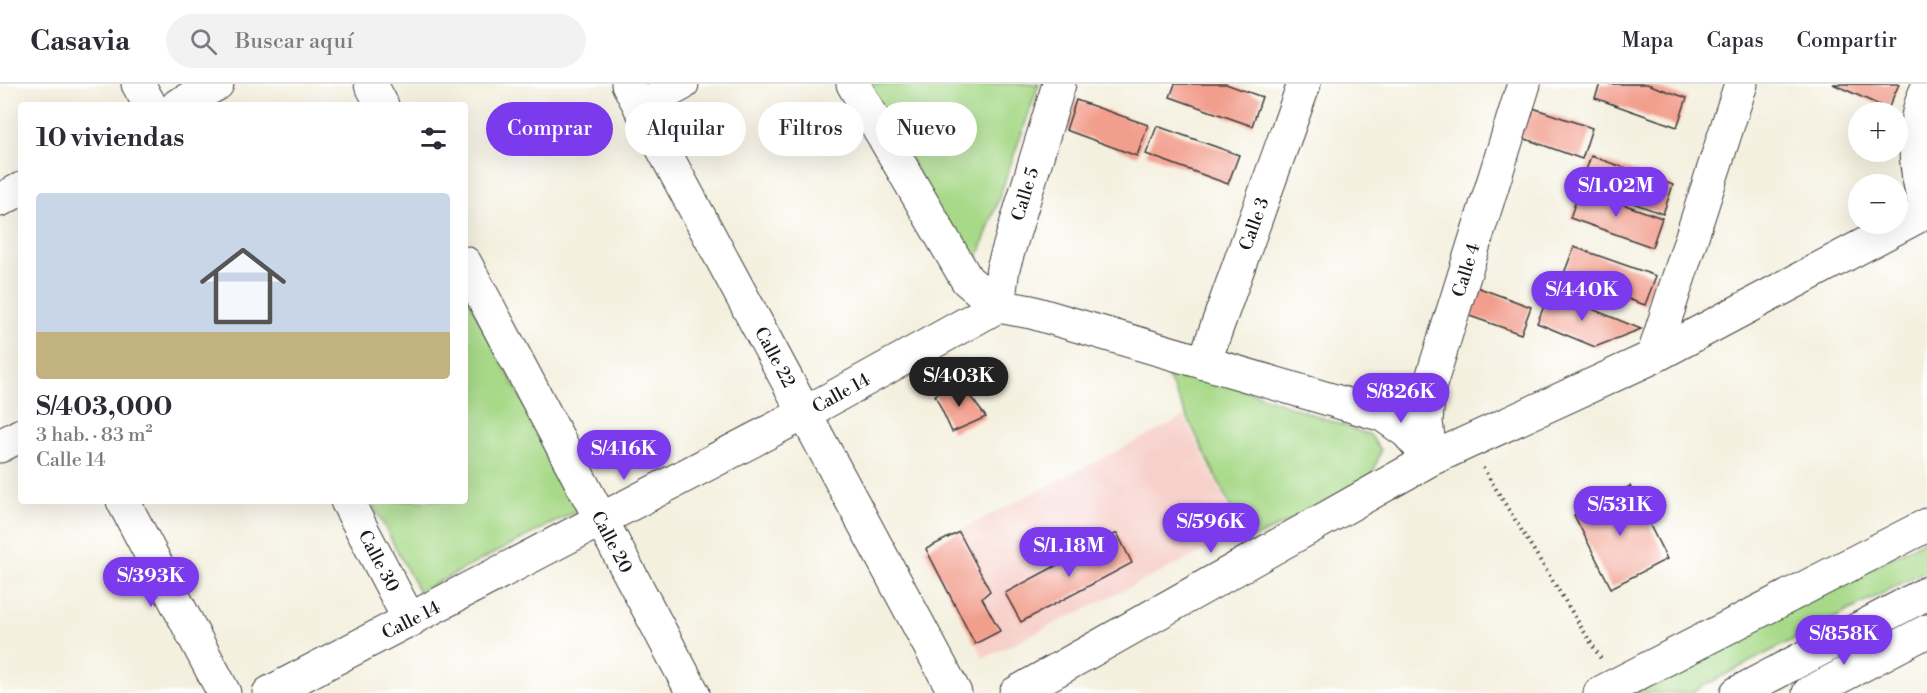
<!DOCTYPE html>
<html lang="es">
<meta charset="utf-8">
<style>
body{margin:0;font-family:"Libre Bodoni",serif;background:#f2f2f3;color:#2b2b33;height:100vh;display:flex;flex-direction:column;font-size:22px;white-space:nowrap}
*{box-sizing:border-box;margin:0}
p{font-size:20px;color:#7c7c81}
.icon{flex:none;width:33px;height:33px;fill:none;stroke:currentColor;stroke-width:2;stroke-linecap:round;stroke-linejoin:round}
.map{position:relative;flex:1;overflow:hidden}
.drawer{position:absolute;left:18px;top:18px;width:450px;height:402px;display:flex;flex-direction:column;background:#fff;border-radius:6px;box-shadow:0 6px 24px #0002}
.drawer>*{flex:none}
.banner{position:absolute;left:486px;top:18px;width:570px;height:54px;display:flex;gap:12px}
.tools{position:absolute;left:1848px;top:18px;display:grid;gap:12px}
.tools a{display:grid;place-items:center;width:60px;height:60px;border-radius:50%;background:#fff;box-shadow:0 6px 24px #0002;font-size:30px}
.price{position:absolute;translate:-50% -51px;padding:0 14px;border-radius:21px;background:#7c3aed;color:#fff;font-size:20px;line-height:39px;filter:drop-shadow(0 2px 3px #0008)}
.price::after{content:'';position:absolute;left:50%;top:36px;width:18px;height:14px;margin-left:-9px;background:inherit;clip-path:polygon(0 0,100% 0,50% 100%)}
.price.selected{background:#222;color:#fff}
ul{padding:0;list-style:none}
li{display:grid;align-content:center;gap:12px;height:318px;padding:0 18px}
li span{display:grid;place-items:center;height:186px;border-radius:6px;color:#555}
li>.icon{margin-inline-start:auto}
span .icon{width:108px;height:108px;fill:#fffc;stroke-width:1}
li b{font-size:26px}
h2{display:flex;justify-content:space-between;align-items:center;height:72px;padding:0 18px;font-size:26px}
.chip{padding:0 21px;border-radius:27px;background:#fff;box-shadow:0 6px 24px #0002;font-size:21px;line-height:54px}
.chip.selected{background:#7c3aed;color:#fff}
header{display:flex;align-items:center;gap:36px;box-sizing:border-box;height:84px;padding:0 30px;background:#fff;border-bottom:2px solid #e1e1e2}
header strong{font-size:28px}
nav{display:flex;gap:33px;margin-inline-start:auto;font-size:21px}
.search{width:420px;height:54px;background:#f2f2f3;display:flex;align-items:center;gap:15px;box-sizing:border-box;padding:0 21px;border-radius:33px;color:#7c7c81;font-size:22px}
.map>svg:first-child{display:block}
.built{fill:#f7d0ca}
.green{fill:#a7d988;stroke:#627a52;stroke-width:1.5}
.building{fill:#f29e8d}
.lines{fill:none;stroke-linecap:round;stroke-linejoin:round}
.minor-casing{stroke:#3c3c39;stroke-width:35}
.major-casing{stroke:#3c3c39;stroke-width:35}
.path{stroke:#3c3c39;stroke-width:4;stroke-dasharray:1.5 4.5;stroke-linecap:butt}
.minor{stroke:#fff;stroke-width:33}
.major{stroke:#fff;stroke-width:33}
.labels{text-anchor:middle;stroke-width:4.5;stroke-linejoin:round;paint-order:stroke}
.street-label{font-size:18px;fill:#1c1c1c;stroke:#fff}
</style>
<header>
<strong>Casavia</strong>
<div class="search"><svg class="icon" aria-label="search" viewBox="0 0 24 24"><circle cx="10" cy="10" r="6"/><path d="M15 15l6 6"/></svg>Buscar aquí</div>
<nav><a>Mapa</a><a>Capas</a><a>Compartir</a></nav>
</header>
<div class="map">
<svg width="1927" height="609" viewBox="0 0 1927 609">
<rect width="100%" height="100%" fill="#fff"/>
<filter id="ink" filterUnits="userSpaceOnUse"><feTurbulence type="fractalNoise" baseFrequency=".0167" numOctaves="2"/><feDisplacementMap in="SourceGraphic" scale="12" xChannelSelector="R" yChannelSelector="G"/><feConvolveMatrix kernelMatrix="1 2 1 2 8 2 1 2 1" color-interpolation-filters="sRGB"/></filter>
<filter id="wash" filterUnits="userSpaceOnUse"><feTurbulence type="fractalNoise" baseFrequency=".008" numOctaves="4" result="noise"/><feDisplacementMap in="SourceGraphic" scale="24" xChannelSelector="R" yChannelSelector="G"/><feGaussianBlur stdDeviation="1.35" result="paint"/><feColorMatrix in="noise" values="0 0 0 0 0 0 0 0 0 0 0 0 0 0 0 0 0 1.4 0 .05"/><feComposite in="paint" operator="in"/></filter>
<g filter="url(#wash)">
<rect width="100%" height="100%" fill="#f4f0df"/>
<path class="built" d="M1184 333 1241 449 984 574 923 465Z"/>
<path class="green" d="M869 0H1039L972 190Z
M465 209 580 425 419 508 371 417H465Z
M1164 277 1370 351 1381 366 1369 401 1247 457 1168 293Z
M1927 455V486L1690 609H1633Z"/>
<g id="blocks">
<path class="building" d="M1175 0H1226L1262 13 1252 42 1170 13Z
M1600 0H1647L1687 14 1677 43 1595 14Z
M1833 0H1899L1888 25Z
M1076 16 1148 41 1137 72 1066 46Z
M1527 22 1592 44 1582 75 1517 52Z
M1157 42 1239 71 1228 100 1146 70Z
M1591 72 1673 101 1663 130 1581 100Z
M1580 105 1662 134 1652 163 1570 134Z
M1574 163 1656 192 1645 221 1563 192Z
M1471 201 1531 223 1521 250 1461 229Z
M1550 208 1641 245 1595 263 1537 239Z
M960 299 986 333 952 348 935 311Z
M1630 402 1667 475 1611 504 1574 431Z
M959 448 990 507 982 514 1000 547 975 560 926 465Z
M1117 449 1132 479 1021 538 1005 509Z"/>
</g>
</g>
<g filter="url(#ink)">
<use href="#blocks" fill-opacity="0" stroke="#3c3c39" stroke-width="1.5"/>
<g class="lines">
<g class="minor-casing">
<path id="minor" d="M138 0 150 21
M371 0 382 21
M628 0 955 609
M853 0 967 196 998 222
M1927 5C1909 42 1916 91 1927 129
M178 21 217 0
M640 23 682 0
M0 116 21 105
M465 179 693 609
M998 222 1003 184 1059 0
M1653 273 1741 0
M1204 279 1304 0
M0 362 21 351
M1431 375 1426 338 1429 304 1524 0
M123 417 224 609
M347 417 410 537
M269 609 805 329 998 222 1031 228 1383 331 1407 348 1431 375
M1016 609 1431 375 1653 273 1926 128
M1809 609 1927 547"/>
</g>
<g class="major-casing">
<path id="major" d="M1600 609 1927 441
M1737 609 1927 509"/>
</g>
<path class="path" d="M1483 384 1601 575"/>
<use href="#minor" class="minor"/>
<use href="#major" class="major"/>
</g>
</g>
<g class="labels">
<g class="street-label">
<text transform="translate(1025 110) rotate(-73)" y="6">Calle 5</text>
<text transform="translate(1254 140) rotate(-70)" y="6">Calle 3</text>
<text transform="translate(1466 186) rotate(-73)" y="6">Calle 4</text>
<text transform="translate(775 273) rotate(62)" y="6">Calle 22</text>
<text transform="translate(841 309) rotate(-29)" y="6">Calle 14</text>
<text transform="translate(612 458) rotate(62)" y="6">Calle 20</text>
<text transform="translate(379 477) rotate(62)" y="6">Calle 30</text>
<text transform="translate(411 536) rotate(-27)" y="6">Calle 14</text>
</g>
</g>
</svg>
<div class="tools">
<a>+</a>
<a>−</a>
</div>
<b class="price" style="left:1616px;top:134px">S/1.02M</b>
<b class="price" style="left:1582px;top:238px">S/440K</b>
<b class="price selected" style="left:959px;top:324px">S/403K</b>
<b class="price" style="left:1401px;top:340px">S/826K</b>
<b class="price" style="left:624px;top:397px">S/416K</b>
<b class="price" style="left:1620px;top:453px">S/531K</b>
<b class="price" style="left:1211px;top:470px">S/596K</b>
<b class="price" style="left:1069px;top:494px">S/1.18M</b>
<b class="price" style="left:151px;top:524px">S/393K</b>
<b class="price" style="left:1844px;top:582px">S/858K</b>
<div class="banner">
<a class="chip selected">Comprar</a>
<a class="chip">Alquilar</a>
<a class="chip">Filtros</a>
<a class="chip">Nuevo</a>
</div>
<section class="drawer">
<h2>10 viviendas<svg class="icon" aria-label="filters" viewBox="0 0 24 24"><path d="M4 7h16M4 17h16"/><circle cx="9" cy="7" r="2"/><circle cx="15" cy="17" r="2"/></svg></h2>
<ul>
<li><span style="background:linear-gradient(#c9d6e8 75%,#c2b280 0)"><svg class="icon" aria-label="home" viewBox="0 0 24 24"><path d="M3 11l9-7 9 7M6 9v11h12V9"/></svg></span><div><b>S/403,000</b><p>3 hab. · 83 m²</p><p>Calle 14</p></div></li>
</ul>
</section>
</div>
